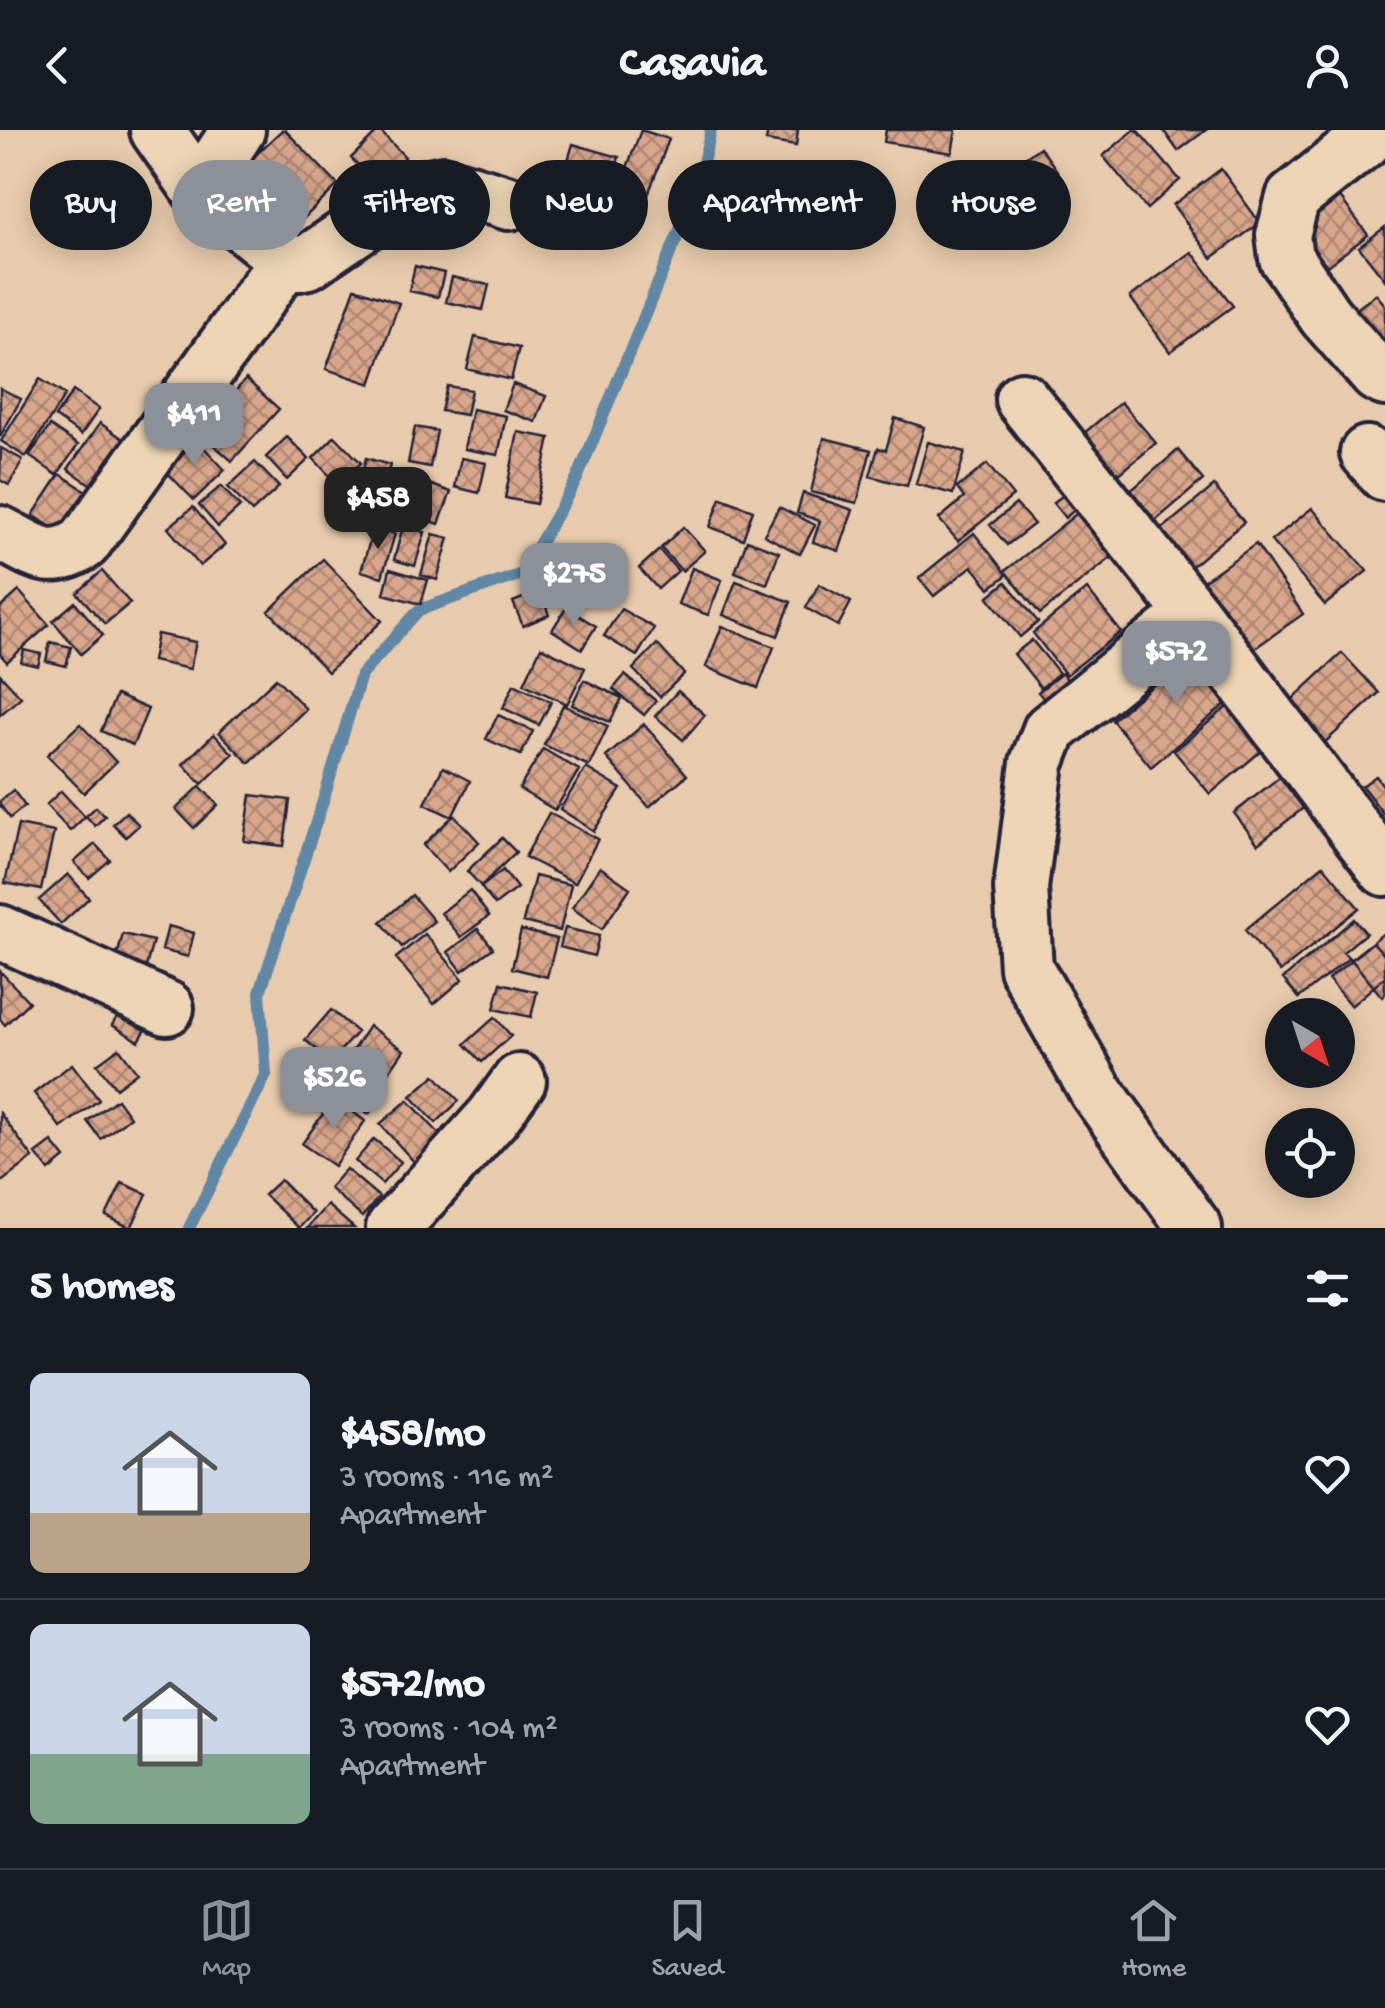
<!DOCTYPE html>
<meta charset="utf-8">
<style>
body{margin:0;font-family:"Gochi Hand",sans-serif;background:#20242c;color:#f1f3f6;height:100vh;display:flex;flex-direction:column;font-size:38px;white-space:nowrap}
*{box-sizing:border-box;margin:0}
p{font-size:32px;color:#9ea1a6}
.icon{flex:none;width:55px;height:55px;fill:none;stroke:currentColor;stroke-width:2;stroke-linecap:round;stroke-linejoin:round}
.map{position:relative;height:1098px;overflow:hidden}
.sheet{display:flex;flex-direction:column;background:#171b24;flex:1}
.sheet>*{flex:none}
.hud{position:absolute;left:30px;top:30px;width:1325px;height:90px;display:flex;gap:20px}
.needle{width:65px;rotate:141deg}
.fabs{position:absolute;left:1265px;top:868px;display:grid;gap:20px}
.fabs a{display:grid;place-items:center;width:90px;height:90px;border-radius:50%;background:#171b24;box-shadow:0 5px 25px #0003;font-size:50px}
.price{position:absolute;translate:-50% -85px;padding:0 22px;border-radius:20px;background:#8c9099;color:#fff;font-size:32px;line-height:65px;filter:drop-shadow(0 2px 5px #0008)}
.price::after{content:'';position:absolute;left:50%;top:60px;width:30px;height:22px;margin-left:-15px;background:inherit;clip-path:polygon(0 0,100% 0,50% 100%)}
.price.current{background:#222;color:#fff}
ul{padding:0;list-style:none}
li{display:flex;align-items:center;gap:30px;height:250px;padding:0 30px}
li+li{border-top:2px solid #363941}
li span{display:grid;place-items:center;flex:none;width:280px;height:200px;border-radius:15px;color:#555}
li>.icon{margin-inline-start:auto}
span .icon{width:120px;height:120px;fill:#fffc;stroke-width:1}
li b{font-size:42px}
h2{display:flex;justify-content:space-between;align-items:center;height:120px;padding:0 30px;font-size:42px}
.tag{padding:0 35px;border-radius:45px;background:#171b24;box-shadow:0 5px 25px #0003;font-size:35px;line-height:90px}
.tag.current{background:#8c9099;color:#fff}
header{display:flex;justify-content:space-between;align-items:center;height:130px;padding:0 30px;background:#171b24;font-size:45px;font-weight:700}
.tab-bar{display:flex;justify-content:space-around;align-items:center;height:140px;border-top:2px solid #363941;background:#171b24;font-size:28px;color:#9ea1a6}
.tab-bar a{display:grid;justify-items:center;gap:5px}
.tab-bar .current{color:#8c9099}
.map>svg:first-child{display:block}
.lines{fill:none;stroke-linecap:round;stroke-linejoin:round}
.stream{stroke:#6187a5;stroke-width:12}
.building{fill:url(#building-cross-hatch);stroke:#22223b;stroke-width:2.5}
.minor-casing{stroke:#22223b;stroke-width:60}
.minor{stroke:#ecd4b4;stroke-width:52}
</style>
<header><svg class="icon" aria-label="back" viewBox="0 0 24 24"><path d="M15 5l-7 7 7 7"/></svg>Casavia<svg class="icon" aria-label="person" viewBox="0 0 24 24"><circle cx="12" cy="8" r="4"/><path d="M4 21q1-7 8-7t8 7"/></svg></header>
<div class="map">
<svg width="1385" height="1098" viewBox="0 0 1385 1098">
<defs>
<pattern id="building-cross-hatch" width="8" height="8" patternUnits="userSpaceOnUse" patternTransform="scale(2.5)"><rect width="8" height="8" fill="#d8a68b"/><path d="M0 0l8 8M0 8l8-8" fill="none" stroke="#af8773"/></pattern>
</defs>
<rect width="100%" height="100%" fill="#e8cbac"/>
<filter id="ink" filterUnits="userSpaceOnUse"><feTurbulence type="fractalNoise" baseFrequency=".01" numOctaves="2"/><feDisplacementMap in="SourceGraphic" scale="20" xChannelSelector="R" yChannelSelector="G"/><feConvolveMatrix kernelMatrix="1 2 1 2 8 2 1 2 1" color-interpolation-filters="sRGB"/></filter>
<g filter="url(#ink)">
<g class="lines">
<path class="stream" d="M189 1098 266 945 260 862 324 668 361 545 419 480 522 444 577 349 696 61 711 0"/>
</g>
<path class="building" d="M282 0H285L338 55 299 93 245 35Z
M379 0 405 27 377 54 351 28Z
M641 0 669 9 638 91 611 80Z
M768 0H798L796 16 766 11Z
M886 0H956L952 23 884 12Z
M1134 0H1137L1180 50 1147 79 1103 26Z
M1163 0H1206L1178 21Z
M573 14 619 27 593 114 547 101Z
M1040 17 1058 42 1013 75 995 50Z
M1221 39 1260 93 1212 128 1173 75Z
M1328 51 1368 105 1327 136 1286 82Z
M1385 97V150L1359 117Z
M1192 122 1233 176 1170 222 1130 167Z
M415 136 444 143 438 167 409 161Z
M452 147 489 155 483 180 446 172Z
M355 158 399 173 371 254 326 239Z
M1376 164 1385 175V245L1340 192Z
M475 207 519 218 511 250 467 239Z
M40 249 65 265 26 327 1 311Z
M246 249 279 279 232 331 199 302Z
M513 254 546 266 536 292 503 280Z
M447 256 471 260 466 285 441 281Z
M0 258 21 269 0 307Z
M73 261 99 279 81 305 55 287Z
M1121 272 1156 313 1111 351 1076 310Z
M472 279 506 286 498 325 464 319Z
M895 288 924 297 907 356 870 346 878 318 886 320Z
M100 293 141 321 109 367 68 339Z
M50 296 78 315 57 345 29 326Z
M415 297 437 301 430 337 408 333Z
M518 302 550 308 536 374 505 368Z
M335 306 361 333 338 355 313 328Z
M194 307 225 340 194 370 162 337Z
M287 307 309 329 287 350 266 327Z
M824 308 871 320 857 373 811 362Z
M928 312 965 322 953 364 916 354Z
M1 318 23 330 9 355 0 350Z
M1178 320 1203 350 1140 404 1114 375Z
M366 328 390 335 382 362 358 356Z
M461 328 486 333 479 363 455 357Z
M255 332 279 357 252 382 228 357Z
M987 334 1013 366 958 411 939 389 964 368 957 358Z
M60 344 97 368 70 410 33 385Z
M429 354 451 362 439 394 417 386Z
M221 356 240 377 218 397 199 375Z
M1214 356 1244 392 1186 441 1155 405Z
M803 363 853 380 839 421 813 412 820 391 797 383Z
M1066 363 1093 364 1065 388 1053 373Z
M385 364 408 371 400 398 376 391Z
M721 368 753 380 743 409 710 397Z
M1016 374 1034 394 1007 415 990 395Z
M1086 376 1121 420 1040 484 1005 441Z
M193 377 225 415 200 436 168 398Z
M779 377 815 395 800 424 764 405Z
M1312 378 1367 441 1325 475 1271 411Z
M403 396 425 402 415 436 394 430Z
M374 397 395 404 382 447 361 441Z
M683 397 705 421 682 441 661 418Z
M974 403 1007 445 990 458 972 436 934 466 919 448Z
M433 404 449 408 437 450 421 445Z
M747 410 779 422 767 454 735 442Z
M1256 414 1303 484 1248 523 1200 453Z
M659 420 678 441 658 459 639 438Z
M323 429 382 491 328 542 269 481Z
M692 438 722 450 708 485 678 474Z
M390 439 428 450 421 474 384 464Z
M102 441 130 473 105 494 77 463Z
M736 451 791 472 778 506 723 485Z
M1006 452 1038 492 1020 507 988 467Z
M819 454 851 472 838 496 806 478Z
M1087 459 1121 502 1066 545 1033 503Z
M19 461 49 495 7 532 0 524V478Z
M540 461 549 485 523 496 513 472Z
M75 472 103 505 81 524 53 491Z
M566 478 596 496 582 519 552 500Z
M621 479 654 498 637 526 604 506Z
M722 496 774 517 758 558 706 537Z
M157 504 196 512 190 539 152 531Z
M1032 510 1059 543 1041 558 1014 524Z
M50 512 71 517 66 536 46 531Z
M657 514 684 544 660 567 633 539Z
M1202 514 1241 561 1151 637 1112 590Z
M541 517 585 538 567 574 524 554Z
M24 520 41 524 38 536 21 532Z
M1342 523 1379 563 1321 616 1284 577Z
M1062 543 1083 569 1060 588 1038 562Z
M0 544 21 567 0 585Z
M625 545 656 571 644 585 613 559Z
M276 548 306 579 249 633 219 602Z
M584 550 622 568 610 592 572 575Z
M514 554 551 572 539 595 503 578Z
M678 561 705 585 683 610 655 586Z
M116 565 148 579 133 615 101 601Z
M1238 568 1273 611 1210 664 1174 621Z
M563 575 608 596 589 636 544 615Z
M498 585 533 601 521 625 486 609Z
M80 594 116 632 84 663 47 625Z
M644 594 687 645 649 677 606 627Z
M214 604 233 624 202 654 183 634Z
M543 619 579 640 555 680 519 659Z
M443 637 470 651 452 687 425 674Z
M586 638 621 659 594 701 560 679Z
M1291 638 1316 668 1258 714 1234 683Z
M1376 646 1385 658V686L1362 656Z
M200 656 218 675 194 698 176 679Z
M13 660 25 676 10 688 0 675V671Z
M61 661 85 687 70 701 46 675Z
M251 665 290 670 284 716 244 711Z
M96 677 105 686 95 696 86 686Z
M126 682 139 695 126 707 113 694Z
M549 683 598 709 575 753 525 727Z
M454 685 479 712 448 742 423 715Z
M18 695 54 702 41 760 5 753Z
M502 708 516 722 481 756 467 741Z
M95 714 110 730 89 748 74 732Z
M1323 735 1359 778 1280 842 1245 800Z
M600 737 630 758 602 799 572 778Z
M503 740 517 758 495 775 481 757Z
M68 744 89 768 61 794 39 770Z
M535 746 571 755 560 801 523 792Z
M470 760 489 786 461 807 441 783Z
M412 765 434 791 402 817 381 792Z
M1354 789 1366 803 1343 822 1349 828 1299 868 1283 849Z
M168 796 194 803 188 827 162 820Z
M565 798 599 806 594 826 560 817Z
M478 799 493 818 462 841 448 822Z
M521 800 557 809 547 847 512 838Z
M1385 802V864L1382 867 1351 829Z
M123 804 153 811 145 841 115 834Z
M425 804 463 849 434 874 396 828Z
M1373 812 1385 826V847L1351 876 1328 849Z
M0 841 29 872 5 895 0 889Z
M501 853 537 862 531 887 494 879Z
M128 870 154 886 139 911 112 895Z
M331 880 357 902 331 931 305 910Z
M495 887 511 906 482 932 465 914Z
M369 896 404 920 382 952 347 929Z
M119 918 137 942 116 958 97 934Z
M72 934 99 970 61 998 34 963Z
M351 934 386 957 369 984 334 961Z
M435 945 459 971 436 993 411 966Z
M334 968 365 991 334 1036 302 1014Z
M117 969 130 987 101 1009 87 991Z
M408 970 444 1009 416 1034 380 994Z
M0 983 33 1028 0 1053Z
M374 1009 401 1032 382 1054 355 1031Z
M52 1012 65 1028 49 1041 36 1024Z
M346 1039 379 1067 362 1087 329 1058Z
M280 1050 313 1083 299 1098 264 1065Z
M122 1053 147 1064 131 1098 106 1086Z
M327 1075 354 1098H307Z"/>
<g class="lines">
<g class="minor-casing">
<path id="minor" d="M157 0 199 60 286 130 298 134 308 132 415 59 443 53 509 73
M1378 0 1293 68 1283 105 1286 128 1325 186 1377 245 1385 249
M199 60 238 0
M1022 269 1193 484 1385 739
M1367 323 1385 344
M0 403C34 420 49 437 84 413L286 130
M1193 484 1050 600 1037 633 1021 758 1026 838 1096 961 1195 1098
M0 802 167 878
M393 1098 493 987 519 951"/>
</g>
<use href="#minor" class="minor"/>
</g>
</g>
</svg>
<div class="fabs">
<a><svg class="needle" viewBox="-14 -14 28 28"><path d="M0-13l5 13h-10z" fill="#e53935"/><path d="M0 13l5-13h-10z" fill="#9ea1a6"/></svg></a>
<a><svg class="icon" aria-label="locate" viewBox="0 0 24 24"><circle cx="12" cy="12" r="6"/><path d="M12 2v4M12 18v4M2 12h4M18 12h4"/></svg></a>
</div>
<b class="price" style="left:194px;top:338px">$411</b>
<b class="price current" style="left:378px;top:422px">$458</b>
<b class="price" style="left:574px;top:498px">$275</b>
<b class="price" style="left:1176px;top:576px">$572</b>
<b class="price" style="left:334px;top:1002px">$526</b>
<div class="hud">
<a class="tag">Buy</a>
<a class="tag current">Rent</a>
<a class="tag">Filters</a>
<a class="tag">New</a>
<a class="tag">Apartment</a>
<a class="tag">House</a>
</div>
</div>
<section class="sheet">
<h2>5 homes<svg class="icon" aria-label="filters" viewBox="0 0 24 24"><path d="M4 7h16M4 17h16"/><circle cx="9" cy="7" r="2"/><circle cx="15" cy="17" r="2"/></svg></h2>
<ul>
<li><span style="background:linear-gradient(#c9d6e8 70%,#b9a48a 0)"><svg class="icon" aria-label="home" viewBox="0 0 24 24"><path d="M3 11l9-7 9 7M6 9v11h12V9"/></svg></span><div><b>$458/mo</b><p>3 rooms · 116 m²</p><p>Apartment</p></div><svg class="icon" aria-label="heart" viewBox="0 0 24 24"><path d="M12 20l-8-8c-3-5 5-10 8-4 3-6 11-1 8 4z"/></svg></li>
<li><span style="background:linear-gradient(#c9d6e8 65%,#7fa58c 0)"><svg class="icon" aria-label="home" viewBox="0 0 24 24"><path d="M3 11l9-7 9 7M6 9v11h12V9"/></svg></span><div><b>$572/mo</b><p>3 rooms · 104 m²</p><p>Apartment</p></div><svg class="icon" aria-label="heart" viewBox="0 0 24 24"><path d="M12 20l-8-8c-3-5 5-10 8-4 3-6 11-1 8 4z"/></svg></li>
</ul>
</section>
<nav class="tab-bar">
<a class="current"><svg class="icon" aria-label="map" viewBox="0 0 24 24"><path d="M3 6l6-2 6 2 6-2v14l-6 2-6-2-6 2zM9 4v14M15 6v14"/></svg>Map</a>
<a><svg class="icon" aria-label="saved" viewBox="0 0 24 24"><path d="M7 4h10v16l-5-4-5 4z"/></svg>Saved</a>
<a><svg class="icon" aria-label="home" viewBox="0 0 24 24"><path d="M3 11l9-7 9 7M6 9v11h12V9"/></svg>Home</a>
</nav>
